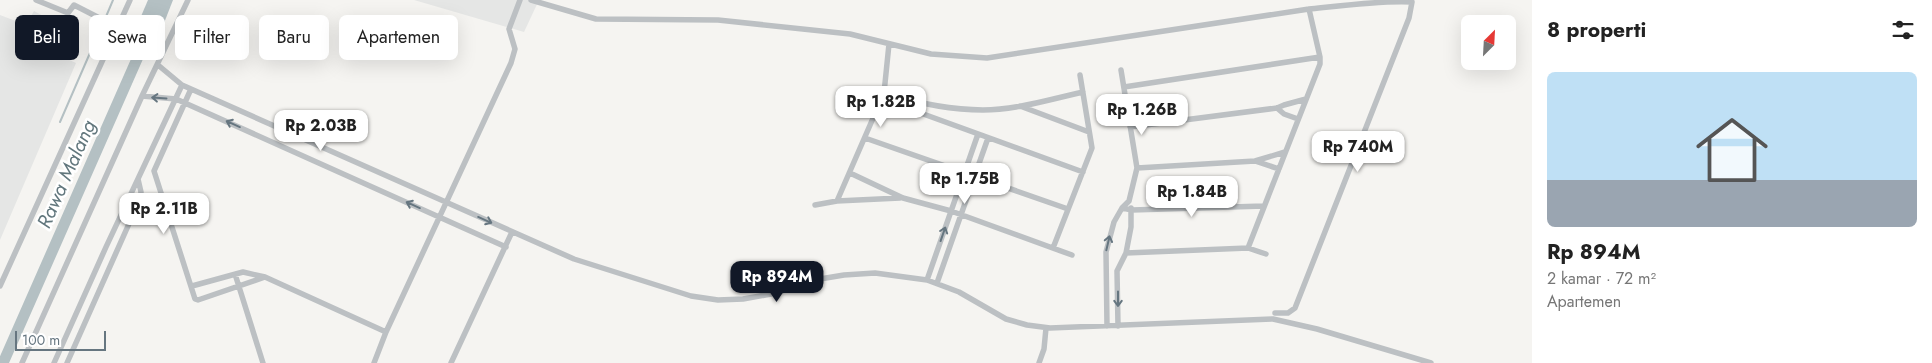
<!DOCTYPE html>
<html lang="id">
<meta charset="utf-8">
<style>
body{margin:0;font-family:Jost,sans-serif;background:#f2f2f2;color:#222;height:100vh;display:flex;flex-direction:column;font-size:19px;white-space:nowrap}
*{box-sizing:border-box;margin:0}
p{font-size:16px;color:#767676}
.icon{flex:none;width:28px;height:28px;fill:none;stroke:currentColor;stroke-width:2;stroke-linecap:round;stroke-linejoin:round}
.map{position:relative;flex:1;overflow:hidden}
.details{display:flex;flex-direction:column;background:#fff;width:400px}
.details>*{flex:none}
.banner{position:absolute;left:15px;top:15px;width:475px;height:45px;display:flex;gap:10px}
.needle{width:32px;rotate:24deg}
.controls{position:absolute;left:1461px;top:15px;display:grid;gap:10px}
.controls a{display:grid;place-items:center;width:55px;height:55px;border-radius:8px;background:#fff;box-shadow:0 5px 20px #0002;font-size:25px}
.scale{position:absolute;left:15px;bottom:12px;width:91px;box-sizing:border-box;padding-left:5px;border:2px solid #667680;border-top:0;font-size:14px;line-height:18px;white-space:nowrap;color:#667680;-webkit-text-stroke:4px #fff;paint-order:stroke}
.price{position:absolute;translate:-50% -42px;padding:0 11px;border-radius:10px;background:#fff;color:#222;font-size:16px;line-height:32px;filter:drop-shadow(0 1px 2px #0008)}
.price::after{content:'';position:absolute;left:50%;top:30px;width:15px;height:11px;margin-left:-8px;background:inherit;clip-path:polygon(0 0,100% 0,50% 100%)}
.price.on{background:#111827;color:#fff}
ul{padding:0;list-style:none}
li{display:grid;align-content:center;gap:10px;height:265px;padding:0 15px}
li+li{border-top:1px solid #e0e0e0}
li span{display:grid;place-items:center;height:155px;border-radius:8px;color:#555}
li>.icon{margin-inline-start:auto}
span .icon{width:90px;height:90px;fill:#fffc;stroke-width:1}
li b{font-size:21px}
h2{display:flex;justify-content:space-between;align-items:center;height:60px;padding:0 15px;font-size:21px}
.tag{padding:0 18px;border-radius:8px;background:#fff;box-shadow:0 5px 20px #0002;font-size:18px;line-height:45px}
.tag.on{background:#111827;color:#fff}
main{display:flex;flex:1;min-height:0}
.map>svg:first-child{display:block}
.built{fill:#e5e6e5}
.water{fill:#b4c0c3}
.lines{fill:none;stroke-linecap:round;stroke-linejoin:round}
.stream{stroke:#b4c0c3;stroke-width:2}
.river{stroke:#b4c0c3;stroke-width:11}
.minor{stroke:#bcc0c3;stroke-width:5.5}
.oneway{stroke:#667680}
.labels{text-anchor:middle;stroke-width:5;stroke-linejoin:round;paint-order:stroke}
.water-label{font-size:20px;font-style:italic;fill:#62777d;stroke:#fff}
</style>
<main>
<div class="map">
<svg width="1532" height="363" viewBox="0 0 1532 363">
<rect width="100%" height="100%" fill="#f5f4f1"/>
<path class="built" d="M414 0H539L524 32Z
M34 11 45 17 38 38 53 44 50 51 76 63 0 240V15L26 25Z"/>
<path class="water" d="M148 0H173L155 46 133 35Z"/>
<g class="lines">
<path class="stream" d="M105 19 113 0
M60 122 103 23"/>
<path class="river" d="M3 363 163 0"/>
<path class="minor" d="M36 0 68 13 74 5 117 27
M531 0 596 19 718 20 850 34 931 54 987 58 1309 9C1338 6 1385 0 1412 2L1409 18 1295 308 1288 313H1275
M158 65 182 85 574 259 691 296 718 300 743 299 771 294 820 279 844 275 875 273 927 280 959 292 1006 319 1027 325 1050 328 1273 319 1317 329 1431 363
M1124 87 1320 57
M191 89 154 171 195 299 198 300 265 277
M884 93C917 103 949 110 983 110 1016 110 1051 99 1083 92
M142 96 176 99 506 247
M882 99 1083 172
M1020 106 1089 132
M1277 108 1284 114 1298 119
M1130 127 1277 108 1284 105 1306 99
M865 138 1068 209
M1255 161 1279 169
M1137 168 1255 161 1285 152
M850 173 903 198 951 211 1072 255
M837 201 884 93 889 44
M815 205 837 201 900 198
M1122 208 1132 210 1264 206
M1053 248 1092 148 1080 75
M1248 248 1320 64V57L1309 9
M1126 253 1248 248 1266 254
M235 274 263 363
M927 280 978 134
M937 283 988 138
M0 286 130 0
M192 286 243 272 265 277 386 332
M1107 326 1106 252 1114 222 1122 208 1129 201 1137 168 1121 70
M1118 326 1117 271 1126 253 1131 227V208
M22 363 142 96 188 0
M54 363 106 247 182 85
M67 363 140 199 141 192 138 179
M374 363 386 332 511 63 515 49 509 29 520 0
M451 363 512 232
M1039 363 1044 349 1046 328"/>
</g>
<defs><path id="oneway-shaft" d="M-6 0H5M1.5-3L5.5 0L1.5 3" fill="none" stroke-width="1.6" stroke-linecap="round" stroke-linejoin="round" transform="scale(1.25)"/></defs>
<g class="oneway">
<use href="#oneway-shaft" transform="translate(159 98) rotate(-176)"/>
<use href="#oneway-shaft" transform="translate(233 124) rotate(-156)"/>
<use href="#oneway-shaft" transform="translate(413 205) rotate(-156)"/>
<use href="#oneway-shaft" transform="translate(485 220) rotate(24)"/>
<use href="#oneway-shaft" transform="translate(943 234) rotate(-71)"/>
<use href="#oneway-shaft" transform="translate(1108 243) rotate(-77)"/>
<use href="#oneway-shaft" transform="translate(1118 299) rotate(90)"/>
</g>
<g class="labels">
<g class="water-label">
<text transform="translate(66 174) rotate(-66)" y="7">Rawa Malang</text>
</g>
</g>
</svg>
<div class="controls">
<a><svg class="needle" viewBox="-14 -14 28 28"><path d="M0-13l5 13h-10z" fill="#e53935"/><path d="M0 13l5-13h-10z" fill="#767676"/></svg></a>
</div>
<div class="scale">100 m</div>
<b class="price" style="left:881px;top:128px">Rp 1.82B</b>
<b class="price" style="left:1142px;top:136px">Rp 1.26B</b>
<b class="price" style="left:321px;top:152px">Rp 2.03B</b>
<b class="price" style="left:1358px;top:173px">Rp 740M</b>
<b class="price" style="left:965px;top:205px">Rp 1.75B</b>
<b class="price" style="left:1192px;top:218px">Rp 1.84B</b>
<b class="price" style="left:164px;top:235px">Rp 2.11B</b>
<b class="price on" style="left:777px;top:303px">Rp 894M</b>
<div class="banner">
<a class="tag on">Beli</a>
<a class="tag">Sewa</a>
<a class="tag">Filter</a>
<a class="tag">Baru</a>
<a class="tag">Apartemen</a>
</div>
</div>
<section class="details">
<h2>8 properti<svg class="icon" aria-label="filters" viewBox="0 0 24 24"><path d="M4 7h16M4 17h16"/><circle cx="9" cy="7" r="2"/><circle cx="15" cy="17" r="2"/></svg></h2>
<ul>
<li><span style="background:linear-gradient(#bfe0f5 70%,#9aa5b1 0)"><svg class="icon" aria-label="home" viewBox="0 0 24 24"><path d="M3 11l9-7 9 7M6 9v11h12V9"/></svg></span><div><b>Rp 894M</b><p>2 kamar · 72 m²</p><p>Apartemen</p></div></li>
</ul>
</section>
</main>
